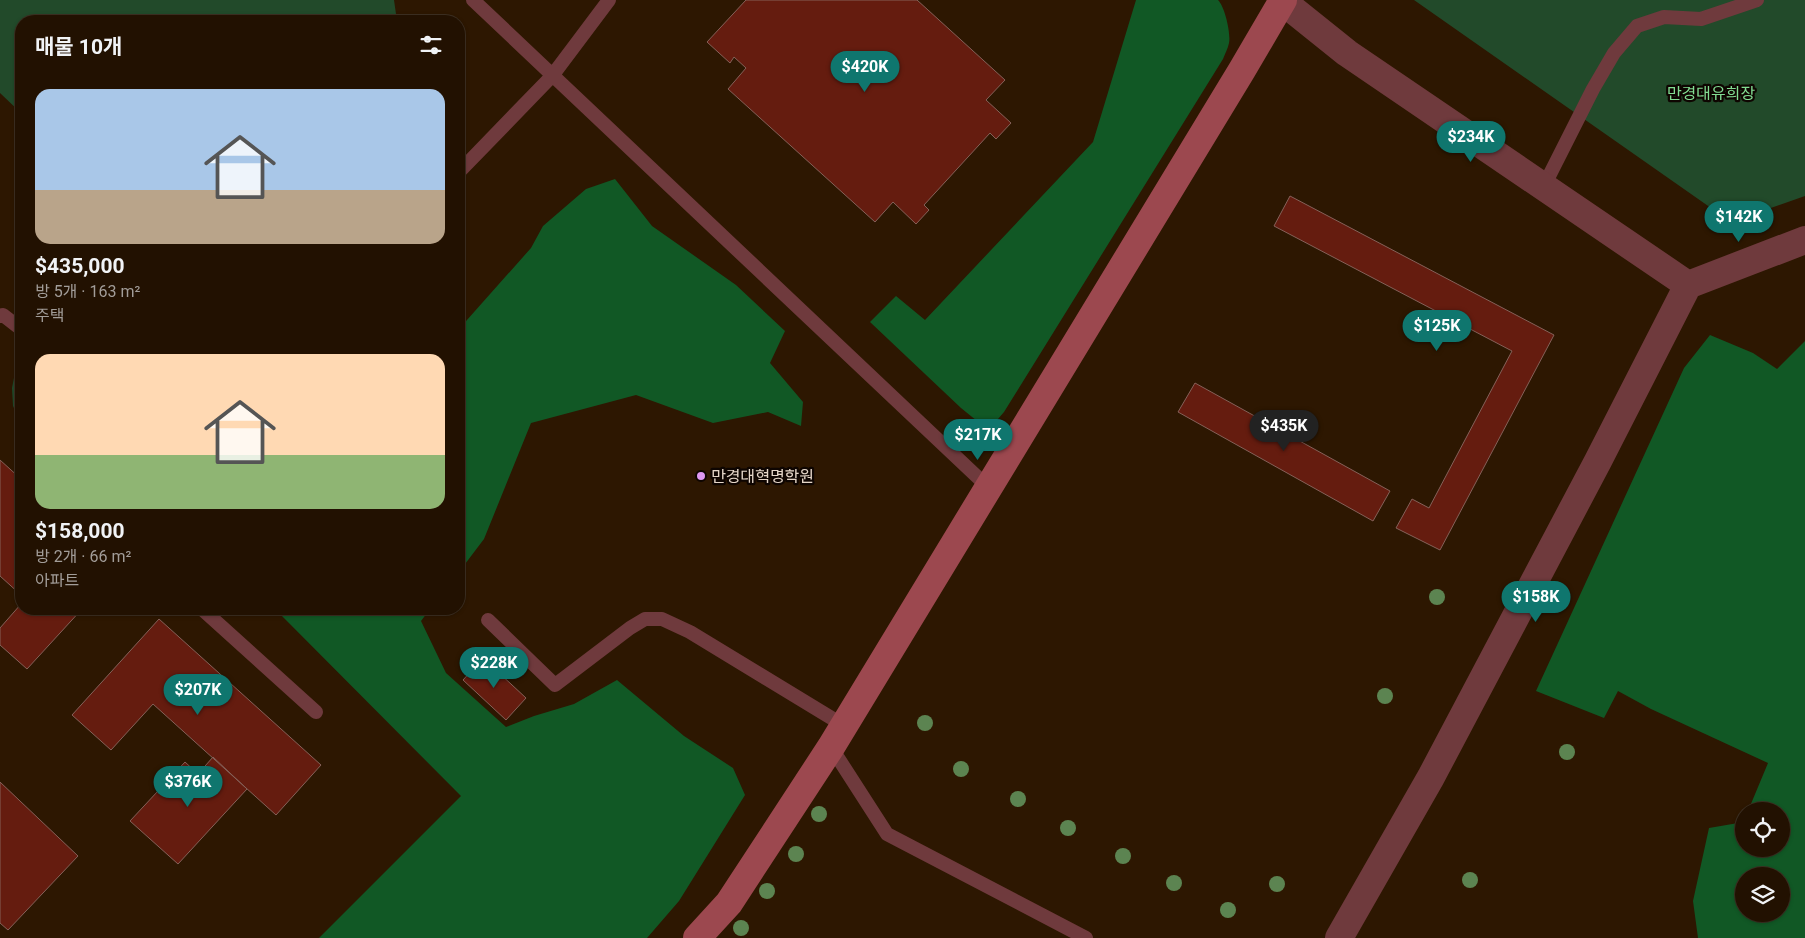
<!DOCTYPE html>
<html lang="ko">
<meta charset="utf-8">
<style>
body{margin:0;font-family:Roboto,"Noto Sans KR",sans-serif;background:#2a1a0b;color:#f1f3f6;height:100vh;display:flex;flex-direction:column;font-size:19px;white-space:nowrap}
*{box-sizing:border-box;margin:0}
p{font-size:16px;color:#a29d99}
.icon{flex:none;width:28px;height:28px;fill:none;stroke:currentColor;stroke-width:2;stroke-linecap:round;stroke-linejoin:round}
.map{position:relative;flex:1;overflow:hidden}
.drawer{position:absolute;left:15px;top:15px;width:450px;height:600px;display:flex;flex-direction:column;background:#221101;border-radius:20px;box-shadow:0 1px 4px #0004,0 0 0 1px #3f3123}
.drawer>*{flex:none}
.controls{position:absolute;left:1735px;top:802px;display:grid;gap:10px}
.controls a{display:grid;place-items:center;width:55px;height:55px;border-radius:50%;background:#221101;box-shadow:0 1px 4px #0004,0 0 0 1px #3f3123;font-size:25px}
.price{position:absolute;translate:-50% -42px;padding:0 11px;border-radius:18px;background:#0f766e;color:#fff;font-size:16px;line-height:32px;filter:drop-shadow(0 1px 2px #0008)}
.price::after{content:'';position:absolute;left:50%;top:30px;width:15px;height:11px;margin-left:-8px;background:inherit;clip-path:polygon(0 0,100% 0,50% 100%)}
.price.selected{background:#222;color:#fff}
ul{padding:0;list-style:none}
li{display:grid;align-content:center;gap:10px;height:265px;padding:0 20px}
li span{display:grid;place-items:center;height:155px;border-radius:15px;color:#555}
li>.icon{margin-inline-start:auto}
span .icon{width:90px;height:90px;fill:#fffc;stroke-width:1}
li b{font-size:21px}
h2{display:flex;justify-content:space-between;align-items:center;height:60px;padding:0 20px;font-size:21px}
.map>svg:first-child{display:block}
.green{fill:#224a2a}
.forest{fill:#115825;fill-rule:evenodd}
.building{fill:#651c0f;stroke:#856159}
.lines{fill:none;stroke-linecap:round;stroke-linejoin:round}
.service{stroke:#6f3a3d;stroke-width:14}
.tertiary{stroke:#6f3a3d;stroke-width:28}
.secondary{stroke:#9c484f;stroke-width:28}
.tree{fill:#5c8451}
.poi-dot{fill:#df98f2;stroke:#0e0501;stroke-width:2}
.labels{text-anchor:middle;stroke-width:4.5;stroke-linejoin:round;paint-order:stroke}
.park-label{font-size:16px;fill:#82dd92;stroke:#0e0501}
.poi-label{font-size:16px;fill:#e5d6c8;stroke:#0e0501;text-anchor:start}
</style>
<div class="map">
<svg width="1805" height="938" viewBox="0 0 1805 938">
<rect width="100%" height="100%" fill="#2d1701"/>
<path class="green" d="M0 0H394L397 21H21V113L0 93Z
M1414 0H1805V196L1731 222Z
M21 342V395L20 397 21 398V423L13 406 12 388Z"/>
<path class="forest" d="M1136 0H1218C1225 7 1231 34 1229 43 1228 48 1225 54 1223 59L1004 412 992 426 982 425 961 408 870 322 896 296 925 320 1093 142Z
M615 179 652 226 736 285 785 331 770 363 803 402 801 426 768 412 713 423 636 395 531 423 484 539 459 572V329L531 248 543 226 586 189Z
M1710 335 1753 353 1777 369 1805 341V938H1698L1693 901 1709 828 1744 822V849H1781V811H1748L1768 763 1651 709 1618 691 1604 718 1536 691 1684 368ZM1781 876V914H1744V876Z
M275 609H430L421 621 446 673 506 727 534 716 574 704 617 680 684 736 733 768 745 795 679 901 647 938H319L461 796Z"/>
<path class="building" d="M746 0H917L1005 80 986 100 1011 123 996 139 990 133 924 205 929 210 916 224 893 202 875 222 728 89 746 68 734 57 730 63 707 42Z
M1290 196 1554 335 1440 550 1396 528 1412 499 1429 508 1512 351 1274 226Z
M1195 383 1390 491 1373 521 1178 412Z
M0 460 21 479V595L0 576Z
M21 604V609H82L27 669 0 645V628Z
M159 619 321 765 276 815 153 704 111 750 72 715Z
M483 658 526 698 506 720 463 680Z
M213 757 247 789 178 864 130 821 185 762 198 774Z
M0 782 78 856 8 930 0 923Z"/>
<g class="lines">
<path class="service" d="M473 0 988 487
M459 172 552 76 609 0
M1544 186 1593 89 1614 53 1637 26 1664 17 1701 19 1757 0
M0 316 3 315 21 329
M202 609 316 712
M488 620 555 685 630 628 645 619H662L690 632 843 725
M831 747 887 834 1086 938"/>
<path class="tertiary" d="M1281 0 1347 53 1688 285
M1339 938 1431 777 1598 461 1688 285 1805 240"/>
<path class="secondary" d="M697 938 729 903 831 747 1242 70 1283 0"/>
</g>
<g class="tree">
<circle cx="1437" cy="597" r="8"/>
<circle cx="1385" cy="696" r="8"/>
<circle cx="925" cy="723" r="8"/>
<circle cx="1567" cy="752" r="8"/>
<circle cx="961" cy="769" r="8"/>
<circle cx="1018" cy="799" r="8"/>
<circle cx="819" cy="814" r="8"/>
<circle cx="1068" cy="828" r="8"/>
<circle cx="796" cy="854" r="8"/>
<circle cx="1123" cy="856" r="8"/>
<circle cx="1470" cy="880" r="8"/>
<circle cx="1174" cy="883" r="8"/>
<circle cx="1277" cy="884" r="8"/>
<circle cx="767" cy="891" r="8"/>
<circle cx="1228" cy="910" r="8"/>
<circle cx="741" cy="928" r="8"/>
</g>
<circle class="poi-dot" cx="701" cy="476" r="5"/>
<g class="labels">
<g class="park-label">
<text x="1711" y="99">만경대유희장</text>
</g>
<g class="poi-label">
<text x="711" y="482">만경대혁명학원</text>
</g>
</g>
</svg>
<div class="controls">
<a><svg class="icon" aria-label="locate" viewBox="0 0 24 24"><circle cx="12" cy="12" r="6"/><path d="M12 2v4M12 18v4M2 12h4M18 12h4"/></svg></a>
<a><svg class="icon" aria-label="layers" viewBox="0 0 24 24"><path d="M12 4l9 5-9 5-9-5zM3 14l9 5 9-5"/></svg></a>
</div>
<b class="price" style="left:865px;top:93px">$420K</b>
<b class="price" style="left:1471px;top:163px">$234K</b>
<b class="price" style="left:1739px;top:243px">$142K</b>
<b class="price" style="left:1437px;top:352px">$125K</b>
<b class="price selected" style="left:1284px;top:452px">$435K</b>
<b class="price" style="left:978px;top:461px">$217K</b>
<b class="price" style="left:1536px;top:623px">$158K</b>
<b class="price" style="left:494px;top:689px">$228K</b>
<b class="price" style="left:198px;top:716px">$207K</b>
<b class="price" style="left:188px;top:808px">$376K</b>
<section class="drawer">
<h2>매물 10개<svg class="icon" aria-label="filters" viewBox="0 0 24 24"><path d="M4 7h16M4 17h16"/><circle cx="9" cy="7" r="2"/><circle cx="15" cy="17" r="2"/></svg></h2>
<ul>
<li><span style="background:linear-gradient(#a9c7e8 65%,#b9a48a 0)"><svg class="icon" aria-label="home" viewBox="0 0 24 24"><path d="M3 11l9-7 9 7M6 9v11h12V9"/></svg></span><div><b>$435,000</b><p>방 5개 · 163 m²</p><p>주택</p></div></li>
<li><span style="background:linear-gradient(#ffd9b3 65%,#8fb573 0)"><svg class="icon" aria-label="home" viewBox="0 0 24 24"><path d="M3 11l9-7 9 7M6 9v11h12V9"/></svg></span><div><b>$158,000</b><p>방 2개 · 66 m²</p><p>아파트</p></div></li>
</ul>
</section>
</div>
